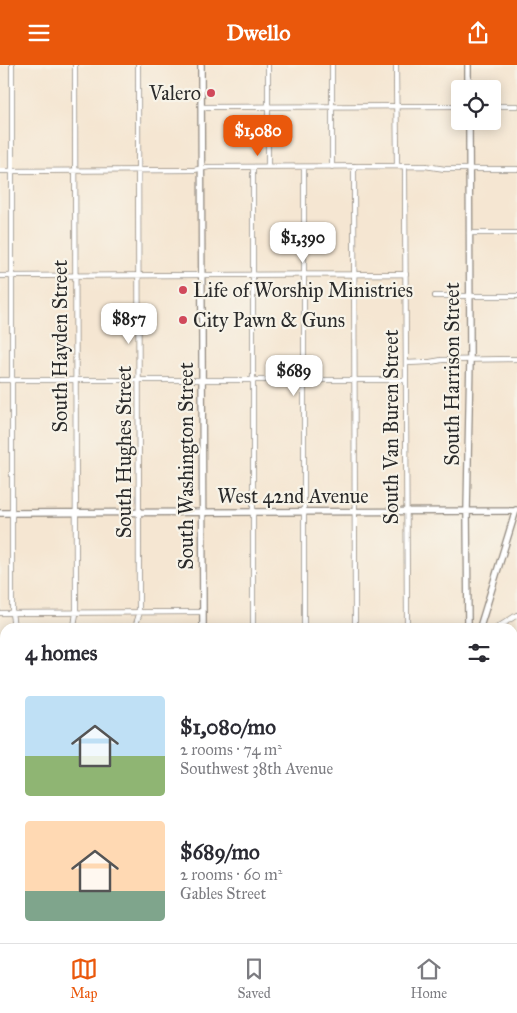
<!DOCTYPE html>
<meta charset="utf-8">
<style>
body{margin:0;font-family:"IM FELL Great Primer",serif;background:#f7f7f7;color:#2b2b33;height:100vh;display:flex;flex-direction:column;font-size:19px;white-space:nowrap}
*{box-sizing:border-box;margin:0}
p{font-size:16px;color:#7c7c81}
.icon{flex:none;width:28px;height:28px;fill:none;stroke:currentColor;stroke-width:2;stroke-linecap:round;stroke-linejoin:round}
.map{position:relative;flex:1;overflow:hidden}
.side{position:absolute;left:0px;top:558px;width:518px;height:321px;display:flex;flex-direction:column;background:#fff;border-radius:15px 15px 0 0;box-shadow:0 2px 12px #0003}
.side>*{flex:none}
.tools{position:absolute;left:451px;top:15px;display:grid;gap:10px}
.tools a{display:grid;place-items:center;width:50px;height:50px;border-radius:5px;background:#fff;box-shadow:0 2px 12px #0003;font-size:25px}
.price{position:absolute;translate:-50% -42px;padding:0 11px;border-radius:10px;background:#fff;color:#222;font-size:16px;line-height:32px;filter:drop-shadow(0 1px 2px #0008)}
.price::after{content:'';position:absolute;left:50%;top:30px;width:15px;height:11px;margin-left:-8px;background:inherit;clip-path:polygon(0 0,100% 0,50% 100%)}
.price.on{background:#ea580c;color:#fff}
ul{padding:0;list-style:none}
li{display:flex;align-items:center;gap:15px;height:125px;padding:0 25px}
li span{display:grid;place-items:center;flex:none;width:140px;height:100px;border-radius:5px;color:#555}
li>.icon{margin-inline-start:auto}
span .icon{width:60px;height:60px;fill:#fffc;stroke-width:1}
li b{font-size:21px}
h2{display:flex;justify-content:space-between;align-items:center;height:60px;padding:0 25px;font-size:21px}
header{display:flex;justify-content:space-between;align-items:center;height:65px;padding:0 25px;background:#ea580c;color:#fff;font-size:22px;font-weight:700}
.dock{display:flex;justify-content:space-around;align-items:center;height:70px;border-top:1px solid #e1e1e2;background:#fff;font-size:14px;color:#7c7c81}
.dock a{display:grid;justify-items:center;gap:2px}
.dock .on{color:#ea580c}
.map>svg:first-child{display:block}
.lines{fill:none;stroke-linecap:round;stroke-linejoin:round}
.street-casing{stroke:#90887e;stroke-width:6}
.secondary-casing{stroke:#90887e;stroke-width:8}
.street{stroke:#fff;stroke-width:4.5}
.secondary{stroke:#fff;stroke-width:5.5}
.rail{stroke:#2b2b2b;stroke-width:1;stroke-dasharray:8 4;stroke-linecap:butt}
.poi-dot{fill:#d1495b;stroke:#f7f3e8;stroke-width:2}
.labels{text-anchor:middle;stroke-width:4.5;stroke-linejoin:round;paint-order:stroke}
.poi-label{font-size:20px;fill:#2b2b2b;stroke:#f7f3e8;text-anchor:start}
.street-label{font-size:20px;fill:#2b2b2b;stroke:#f7f3e8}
</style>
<header><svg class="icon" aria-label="menu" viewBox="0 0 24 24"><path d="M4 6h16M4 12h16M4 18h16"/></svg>Dwello<svg class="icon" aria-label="share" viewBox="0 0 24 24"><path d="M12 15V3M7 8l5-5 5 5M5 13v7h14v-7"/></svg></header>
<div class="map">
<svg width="517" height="878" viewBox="0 0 517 878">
<rect width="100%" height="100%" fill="#f7f3e8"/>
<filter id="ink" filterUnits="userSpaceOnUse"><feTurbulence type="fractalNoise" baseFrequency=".02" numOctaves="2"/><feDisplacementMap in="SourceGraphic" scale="10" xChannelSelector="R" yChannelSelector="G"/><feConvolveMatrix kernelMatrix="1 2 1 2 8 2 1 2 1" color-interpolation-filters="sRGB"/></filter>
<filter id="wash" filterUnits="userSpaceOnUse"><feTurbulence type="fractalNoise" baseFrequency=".0096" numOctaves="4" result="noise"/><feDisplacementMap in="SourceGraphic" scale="20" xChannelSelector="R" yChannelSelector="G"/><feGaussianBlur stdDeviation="1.12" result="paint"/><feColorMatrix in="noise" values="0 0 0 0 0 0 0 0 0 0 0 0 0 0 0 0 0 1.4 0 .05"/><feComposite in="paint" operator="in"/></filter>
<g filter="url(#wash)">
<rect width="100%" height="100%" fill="#f5e6d2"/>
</g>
<g filter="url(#ink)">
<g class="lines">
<g class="street-casing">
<path id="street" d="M12 0V548L14 562
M268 0V101
M332 0V102
M396 0 397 101
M492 41H517
M201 42 460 41
M354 101 355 562
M405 101 407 562
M253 102V562
M304 102V562
M0 106 194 105 209 102 425 101 445 104H517
M469 168H517
M0 211C135 211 271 209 406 209
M435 231H517
M406 298 430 297 442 295 517 294
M0 315H406
M0 548 203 547
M74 562 76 548 75 0
M135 562 139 550 138 0
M498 562 517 550
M512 639 517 624
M0 669H5
M0 857 5 869
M63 874 64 878
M116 874 117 878
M169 874 170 878"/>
</g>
<g class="secondary-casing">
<path id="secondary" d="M201 0 203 562
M468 0V24
M0 448 516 446
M468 562 467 446 470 294 469 56
M480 562 516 445
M512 782H517
M203 874V878
M0 878 10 874"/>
</g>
<use href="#street" class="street"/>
<use href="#secondary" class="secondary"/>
<path class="rail" d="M512 772 517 757
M512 791 517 776
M484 878 485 874"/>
</g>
</g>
<g class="poi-dot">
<circle cx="211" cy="28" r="5"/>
<circle cx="183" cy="225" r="5"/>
<circle cx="183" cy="255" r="5"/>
</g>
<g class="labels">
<g class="poi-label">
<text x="201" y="35" text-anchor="end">Valero</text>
<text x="193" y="232">Life of Worship Ministries</text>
<text x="193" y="262">City Pawn &amp; Guns</text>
</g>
<g class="street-label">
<text transform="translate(60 281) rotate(-90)" y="7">South Hayden Street</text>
<text transform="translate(452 309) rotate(-90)" y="7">South Harrison Street</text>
<text transform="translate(391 362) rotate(-90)" y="7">South Van Buren Street</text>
<text transform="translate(124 387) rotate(-90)" y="7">South Hughes Street</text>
<text transform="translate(186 401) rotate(-90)" y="7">South Washington Street</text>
<text x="293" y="438">West 42nd Avenue</text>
</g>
</g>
</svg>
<div class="tools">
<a><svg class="icon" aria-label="locate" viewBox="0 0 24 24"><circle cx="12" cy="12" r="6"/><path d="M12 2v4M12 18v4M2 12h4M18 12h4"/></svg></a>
</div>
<b class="price on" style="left:258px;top:92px">$1,080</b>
<b class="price" style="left:303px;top:199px">$1,390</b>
<b class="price" style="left:129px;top:280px">$857</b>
<b class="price" style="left:294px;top:332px">$689</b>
<section class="side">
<h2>4 homes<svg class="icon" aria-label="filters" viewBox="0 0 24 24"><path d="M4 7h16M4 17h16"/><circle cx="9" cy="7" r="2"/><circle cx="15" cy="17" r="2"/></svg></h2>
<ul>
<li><span style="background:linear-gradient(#bfe0f5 60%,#8fb573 0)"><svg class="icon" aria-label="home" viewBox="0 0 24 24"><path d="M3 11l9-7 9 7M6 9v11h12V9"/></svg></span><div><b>$1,080/mo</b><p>2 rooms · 74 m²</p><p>Southwest 38th Avenue</p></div></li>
<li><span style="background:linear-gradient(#ffd9b3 70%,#7fa58c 0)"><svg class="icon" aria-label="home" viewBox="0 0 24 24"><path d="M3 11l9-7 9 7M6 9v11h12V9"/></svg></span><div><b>$689/mo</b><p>2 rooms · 60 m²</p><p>Gables Street</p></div></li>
</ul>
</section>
</div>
<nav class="dock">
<a class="on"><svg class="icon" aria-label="map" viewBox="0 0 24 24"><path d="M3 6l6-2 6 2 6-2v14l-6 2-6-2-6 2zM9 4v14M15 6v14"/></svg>Map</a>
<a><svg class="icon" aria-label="saved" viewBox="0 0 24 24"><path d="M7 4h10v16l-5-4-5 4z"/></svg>Saved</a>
<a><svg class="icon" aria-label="home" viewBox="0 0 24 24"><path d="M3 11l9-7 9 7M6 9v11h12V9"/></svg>Home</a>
</nav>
